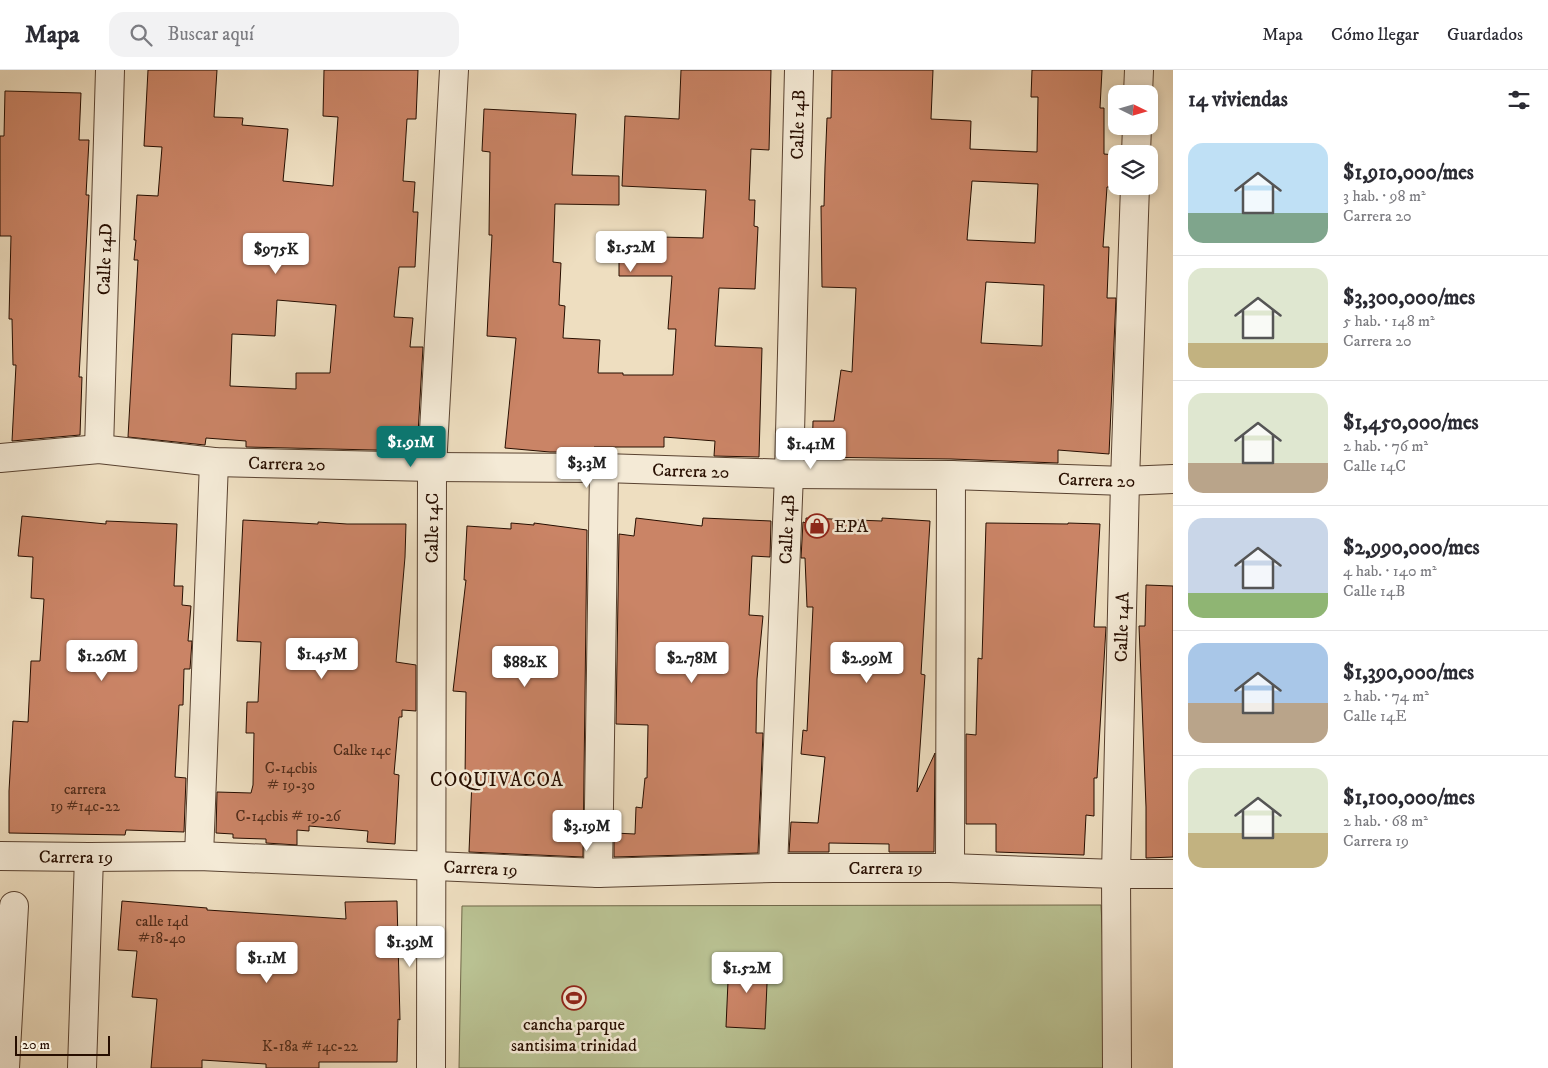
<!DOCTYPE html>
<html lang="es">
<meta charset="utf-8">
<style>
body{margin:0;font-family:"IM FELL DW Pica",serif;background:#f2f2f3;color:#2b2b33;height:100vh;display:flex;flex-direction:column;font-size:19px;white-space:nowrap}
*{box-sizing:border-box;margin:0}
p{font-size:16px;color:#7c7c81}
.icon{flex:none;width:28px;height:28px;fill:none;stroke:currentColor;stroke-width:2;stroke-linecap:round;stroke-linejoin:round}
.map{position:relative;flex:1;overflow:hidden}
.sheet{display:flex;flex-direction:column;background:#fff;width:375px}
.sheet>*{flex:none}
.needle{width:32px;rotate:95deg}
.tools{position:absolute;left:1108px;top:15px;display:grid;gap:10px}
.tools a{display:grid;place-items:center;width:50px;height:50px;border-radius:10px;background:#fff;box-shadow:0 2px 8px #0003;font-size:25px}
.scale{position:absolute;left:15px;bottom:12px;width:95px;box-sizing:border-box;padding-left:5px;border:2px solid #270e00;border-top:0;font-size:14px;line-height:18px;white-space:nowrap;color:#270e00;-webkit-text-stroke:4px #f4ead6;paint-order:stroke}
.price{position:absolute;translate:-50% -42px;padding:0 11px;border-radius:5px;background:#fff;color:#222;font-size:16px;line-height:32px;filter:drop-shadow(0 1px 2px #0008)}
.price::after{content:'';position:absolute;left:50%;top:30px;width:15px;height:11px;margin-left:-8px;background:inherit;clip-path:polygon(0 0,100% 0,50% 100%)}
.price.on{background:#0f766e;color:#fff}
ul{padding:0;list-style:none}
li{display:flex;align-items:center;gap:15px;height:125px;padding:0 15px}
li+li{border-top:1px solid #e1e1e2}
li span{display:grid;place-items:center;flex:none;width:140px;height:100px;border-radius:15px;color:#555}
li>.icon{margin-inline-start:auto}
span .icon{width:60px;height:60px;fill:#fffc;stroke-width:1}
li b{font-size:21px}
h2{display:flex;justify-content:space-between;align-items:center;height:60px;padding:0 15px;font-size:21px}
header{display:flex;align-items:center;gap:30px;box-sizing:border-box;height:70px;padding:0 25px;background:#fff;border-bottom:1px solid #e1e1e2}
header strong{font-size:24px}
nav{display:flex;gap:28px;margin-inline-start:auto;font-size:18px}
.search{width:350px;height:45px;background:#f2f2f3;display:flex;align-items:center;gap:12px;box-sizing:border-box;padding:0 18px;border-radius:15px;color:#7c7c81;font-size:19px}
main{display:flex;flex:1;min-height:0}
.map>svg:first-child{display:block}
.green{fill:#b9c192;stroke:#706849}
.building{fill:#ca8466;stroke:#270e00;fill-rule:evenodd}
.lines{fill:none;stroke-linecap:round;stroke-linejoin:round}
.minor-casing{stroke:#594230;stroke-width:30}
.minor{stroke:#f4ead6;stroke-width:28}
.labels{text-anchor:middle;stroke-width:5;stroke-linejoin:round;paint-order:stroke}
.number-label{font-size:15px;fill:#502c1a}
.street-label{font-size:18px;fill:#270e00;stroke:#f4ead6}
.poi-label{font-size:18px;fill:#270e00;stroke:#f4ead6;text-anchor:start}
.neighbourhood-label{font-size:19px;letter-spacing:1px;fill:#270e00;stroke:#f4ead6}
</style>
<header>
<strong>Mapa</strong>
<div class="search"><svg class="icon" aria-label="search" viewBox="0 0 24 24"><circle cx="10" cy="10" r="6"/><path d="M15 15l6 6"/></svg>Buscar aquí</div>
<nav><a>Mapa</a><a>Cómo llegar</a><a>Guardados</a></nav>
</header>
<main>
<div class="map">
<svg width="1173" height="998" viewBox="0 0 1173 998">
<rect width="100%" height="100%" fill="#eedec0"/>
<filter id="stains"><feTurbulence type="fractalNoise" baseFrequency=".004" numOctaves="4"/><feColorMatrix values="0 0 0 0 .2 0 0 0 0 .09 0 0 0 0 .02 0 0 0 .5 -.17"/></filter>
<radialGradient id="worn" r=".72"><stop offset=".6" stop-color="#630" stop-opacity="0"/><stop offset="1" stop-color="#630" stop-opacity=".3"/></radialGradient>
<path class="green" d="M1101 835 1109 998H459L462 836Z"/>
<path class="building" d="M148 0H217L214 47 243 48 242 55 288 59 283 111 333 116 338 47 323 46 324 0H418L416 49H407L403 111 415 112 413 142H418L415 197H399L394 247 413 248 410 277H423L417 381 246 377V371L206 368 205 375 128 367 138 190H134L136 170H134L137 125 158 126 162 77 144 76ZM277 230 336 235 330 303H296V319L230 316 232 264 275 266Z
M681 0H771L769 80 751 79 749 130H755L754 156 758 157 755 219 719 218 715 276 762 278 759 387 714 386 715 371 664 367V377H594V382H550L505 378 516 268 487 266 492 165H489L490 82 482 81 484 39 576 44 572 105 619 106V135L555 134 553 192 561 193 559 235 565 236 563 268 600 270 598 303H623V305H673L676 259H668L672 206H619V166L703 168 706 120 622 116 625 46 679 49Z
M832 0H933L931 49 971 51 970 79 1037 82 1038 27H1031L1032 0H1102L1100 38H1104V84L1116 85V117H1107L1103 177H1109L1107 228H1116L1109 384 1058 380V393L951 389 812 387 813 351H834L841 300 852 302 856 218 822 217 821 136H824L825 97 827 48H831ZM972 111 1038 114 1035 173 967 170ZM986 212 1044 215 1042 276 981 273Z
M5 21 81 23 79 70H89L86 125H89L79 307H82L80 365 12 371 16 295H13L12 249H9L11 166H0V66H4Z
M22 446 106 454V451L177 454 174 516H183L182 535 191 536 188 571H192L190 599H184L183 635H179L175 707 186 708 184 762 126 760 125 765 9 763V721L13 651 28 652 31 591H40L44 529 31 528 33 487 18 486Z
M636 448 702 456 703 448 771 451 770 487 752 486 749 545 763 546 757 609 756 663H763L758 783 614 787V763L635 764 636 737 642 738 645 708H647L648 655 616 654 619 464 634 466Z
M806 448 882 451V448L930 451 921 604 925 605 917 722 935 683 934 782H889V774L829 773V782H789L791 752 818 753 825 687 801 684 803 660 807 661 813 537H807L805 488H801L803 452 806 453Z
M243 450 318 454V452L347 454H406L405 487 396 592 416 595V641L402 640V647H399L394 704 399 705 395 774 367 772 368 761 309 756V761L297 760V775L266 773V769L233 768V764L216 763 217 722 251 723 253 715 254 663H246L247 632H258L261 572 237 571Z
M511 453 534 455V453L587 460 583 787 469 782 472 710H465L466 622 453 621 466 510H464L467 456 511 459Z
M986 453 1068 454V453L1100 454 1094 557H1106L1097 708H1094V746L1086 745 1084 785 996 782V754H966V664L976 665 978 588 982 589Z
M1146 515 1173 516V787L1146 788V737L1139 556H1145Z
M122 831 207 838V840L346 849 345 832 397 831 400 950 398 949 397 992H319V998H266V994L202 990V998H151L157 929 132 927 137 881 118 880Z
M729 889 768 891 765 959 726 957Z"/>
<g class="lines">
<g class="minor-casing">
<g id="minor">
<path d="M1138 24 1139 0"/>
<path d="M1136 84 1137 56"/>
<path id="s1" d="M99 379 110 0"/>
<path id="s2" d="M0 388 99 379 214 392 432 397 604 398 789 404 951 405 1125 411 1173 409"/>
<path id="s3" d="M0 786 89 787 199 786 598 803 773 798H950L1116 804H1173"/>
<path d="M199 786 214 392"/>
<path id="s4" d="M773 798 789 404 799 0"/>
<path d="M950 798 951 405"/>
<path d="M598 803 604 398"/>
<path d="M5 998 14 836"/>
<path d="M82 998 89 787"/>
<path id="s5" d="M431 998 432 397 454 0"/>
<path id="s6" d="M1117 998 1116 804 1125 411 1135 116"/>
</g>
</g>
<use href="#minor" class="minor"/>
</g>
<defs>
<g id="shop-ring" transform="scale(1.25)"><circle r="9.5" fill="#f4ead6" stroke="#8f2418" stroke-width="1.5"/><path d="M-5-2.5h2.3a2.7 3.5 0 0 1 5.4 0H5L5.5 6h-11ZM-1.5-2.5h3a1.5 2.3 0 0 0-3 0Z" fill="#8f2418"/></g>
<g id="stadium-ring" transform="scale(1.25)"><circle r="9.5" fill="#f4ead6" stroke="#8f2418" stroke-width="1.5"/><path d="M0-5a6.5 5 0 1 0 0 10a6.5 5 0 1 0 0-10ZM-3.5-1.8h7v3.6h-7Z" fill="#8f2418"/></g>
</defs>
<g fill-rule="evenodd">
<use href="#shop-ring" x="817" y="456"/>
<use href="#stadium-ring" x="574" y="928"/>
</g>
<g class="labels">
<g class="number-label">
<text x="362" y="685">Calke 14c</text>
<text x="291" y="703">C-14cbis<tspan x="291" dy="17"># 19-30</tspan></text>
<text x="85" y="724">carrera<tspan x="85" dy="17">19 #14c-22</tspan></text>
<text x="288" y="751">C-14cbis # 19-26</text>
<text x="162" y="856">calle 14d<tspan x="162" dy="17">#18-40</tspan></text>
<text x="310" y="981">K-18a # 14c-22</text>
</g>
<g class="street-label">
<text dy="6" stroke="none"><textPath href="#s4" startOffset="744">Calle 14B</textPath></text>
<text dy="6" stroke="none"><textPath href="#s1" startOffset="190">Calle 14D</textPath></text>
<text dy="6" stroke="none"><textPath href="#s2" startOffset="288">Carrera 20</textPath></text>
<text dy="6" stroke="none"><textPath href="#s2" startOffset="692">Carrera 20</textPath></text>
<text dy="6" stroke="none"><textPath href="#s2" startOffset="1098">Carrera 20</textPath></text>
<text dy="6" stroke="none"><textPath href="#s5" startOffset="540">Calle 14C</textPath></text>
<text dy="6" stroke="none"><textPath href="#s4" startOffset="339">Calle 14B</textPath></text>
<text dy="6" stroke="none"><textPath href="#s6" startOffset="441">Calle 14A</textPath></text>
<text dy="6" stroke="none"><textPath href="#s3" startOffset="76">Carrera 19</textPath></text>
<text dy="6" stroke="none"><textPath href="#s3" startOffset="886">Carrera 19</textPath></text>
<text dy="6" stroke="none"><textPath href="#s3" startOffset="481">Carrera 19</textPath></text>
</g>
<g class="poi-label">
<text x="834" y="462">EPA</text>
<text x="574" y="960" text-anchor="middle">cancha parque<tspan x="574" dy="21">santisima trinidad</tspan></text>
</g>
<g class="neighbourhood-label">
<text x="497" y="716">COQUIVACOA</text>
</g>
</g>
<rect width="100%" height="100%" filter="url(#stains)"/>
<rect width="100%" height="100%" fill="url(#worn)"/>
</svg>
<div class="tools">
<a><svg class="needle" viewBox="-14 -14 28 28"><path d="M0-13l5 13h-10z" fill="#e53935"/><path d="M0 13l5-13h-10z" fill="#7c7c81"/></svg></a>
<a><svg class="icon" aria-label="layers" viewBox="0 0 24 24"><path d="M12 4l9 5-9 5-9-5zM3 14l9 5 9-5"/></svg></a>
</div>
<div class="scale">20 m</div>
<b class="price" style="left:631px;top:203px">$1.52M</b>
<b class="price" style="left:276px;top:205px">$975K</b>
<b class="price on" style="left:411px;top:398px">$1.91M</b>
<b class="price" style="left:811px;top:400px">$1.41M</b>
<b class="price" style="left:587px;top:419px">$3.3M</b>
<b class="price" style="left:322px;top:610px">$1.45M</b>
<b class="price" style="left:102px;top:612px">$1.26M</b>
<b class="price" style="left:692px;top:614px">$2.78M</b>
<b class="price" style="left:867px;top:614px">$2.99M</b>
<b class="price" style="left:525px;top:618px">$882K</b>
<b class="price" style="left:587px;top:782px">$3.19M</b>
<b class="price" style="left:410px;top:898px">$1.39M</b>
<b class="price" style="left:267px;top:914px">$1.1M</b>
<b class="price" style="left:747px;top:924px">$1.52M</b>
</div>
<section class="sheet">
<h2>14 viviendas<svg class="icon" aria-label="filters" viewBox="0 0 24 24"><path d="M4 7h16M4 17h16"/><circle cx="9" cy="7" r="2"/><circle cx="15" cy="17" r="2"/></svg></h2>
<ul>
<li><span style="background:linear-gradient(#bfe0f5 70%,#7fa58c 0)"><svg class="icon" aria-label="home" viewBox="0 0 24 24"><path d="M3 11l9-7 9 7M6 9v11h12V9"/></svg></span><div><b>$1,910,000/mes</b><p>3 hab. · 98 m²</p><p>Carrera 20</p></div></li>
<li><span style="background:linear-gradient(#dfe7d0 75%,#c2b280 0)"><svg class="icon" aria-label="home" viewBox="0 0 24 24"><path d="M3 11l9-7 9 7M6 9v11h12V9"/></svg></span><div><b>$3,300,000/mes</b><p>5 hab. · 148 m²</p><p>Carrera 20</p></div></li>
<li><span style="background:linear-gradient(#dfe7d0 70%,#b9a48a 0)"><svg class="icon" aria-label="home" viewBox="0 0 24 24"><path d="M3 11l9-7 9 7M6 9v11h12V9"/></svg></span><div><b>$1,450,000/mes</b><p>2 hab. · 76 m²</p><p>Calle 14C</p></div></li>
<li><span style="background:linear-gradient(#c9d6e8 75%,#8fb573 0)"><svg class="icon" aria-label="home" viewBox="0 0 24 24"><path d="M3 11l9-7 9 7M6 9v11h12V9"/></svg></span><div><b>$2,990,000/mes</b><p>4 hab. · 140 m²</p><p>Calle 14B</p></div></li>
<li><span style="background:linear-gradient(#a9c7e8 60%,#b9a48a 0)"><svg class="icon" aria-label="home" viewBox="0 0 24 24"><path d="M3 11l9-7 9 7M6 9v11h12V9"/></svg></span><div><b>$1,390,000/mes</b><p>2 hab. · 74 m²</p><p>Calle 14E</p></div></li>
<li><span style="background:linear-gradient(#dfe7d0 65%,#c2b280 0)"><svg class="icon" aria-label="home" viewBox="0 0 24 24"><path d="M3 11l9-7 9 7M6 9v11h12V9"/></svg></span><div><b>$1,100,000/mes</b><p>2 hab. · 68 m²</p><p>Carrera 19</p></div></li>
</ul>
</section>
</main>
